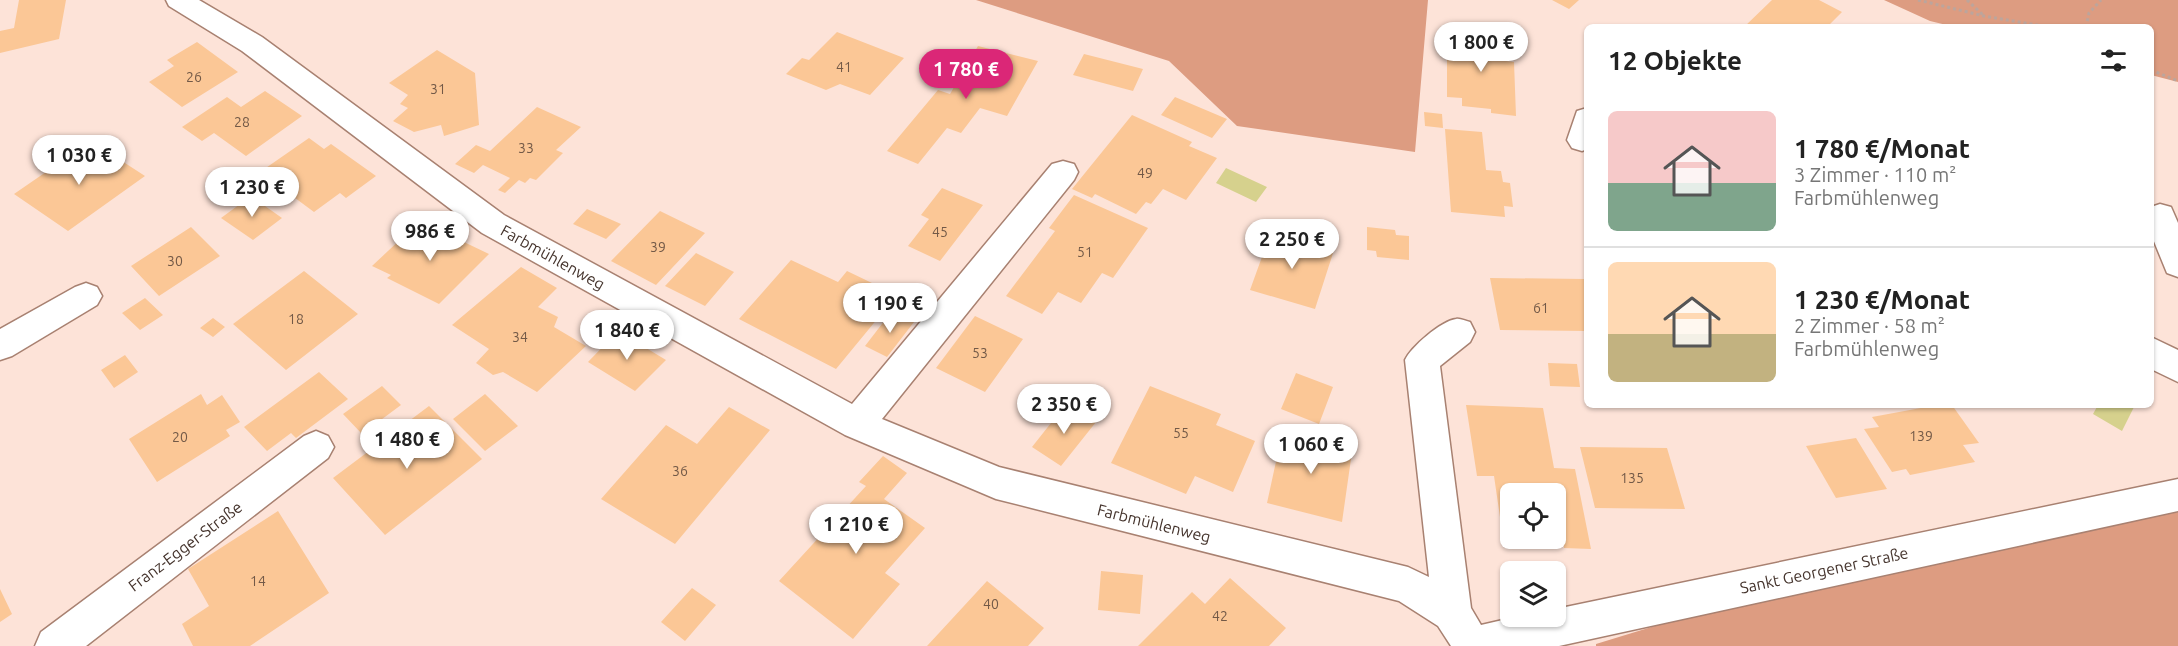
<!DOCTYPE html>
<html lang="de">
<meta charset="utf-8">
<style>
body{margin:0;font-family:Ubuntu,sans-serif;background:#f6f6f6;color:#222;height:100vh;display:flex;flex-direction:column;font-size:22px;white-space:nowrap}
*{box-sizing:border-box;margin:0}
p{font-size:20px;color:#767676}
.icon{flex:none;width:33px;height:33px;fill:none;stroke:currentColor;stroke-width:2;stroke-linecap:round;stroke-linejoin:round}
.map{position:relative;flex:1;overflow:hidden}
.sheet{position:absolute;left:1584px;top:24px;width:570px;height:384px;display:flex;flex-direction:column;background:#fff;border-radius:9px;box-shadow:0 2px 4px #0004}
.sheet>*{flex:none}
.tools{position:absolute;left:1500px;top:483px;display:grid;gap:12px}
.tools a{display:grid;place-items:center;width:66px;height:66px;border-radius:9px;background:#fff;box-shadow:0 2px 4px #0004;font-size:30px}
.price{position:absolute;translate:-50% -51px;padding:0 14px;border-radius:21px;background:#fff;color:#222;font-size:20px;line-height:39px;filter:drop-shadow(0 2px 3px #0008)}
.price::after{content:'';position:absolute;left:50%;top:36px;width:18px;height:14px;margin-left:-9px;background:inherit;clip-path:polygon(0 0,100% 0,50% 100%)}
.price.current{background:#db2777;color:#fff}
ul{padding:0;list-style:none}
li{display:flex;align-items:center;gap:18px;height:150px;padding:0 24px}
li+li{border-top:2px solid #e0e0e0}
li span{display:grid;place-items:center;flex:none;width:168px;height:120px;border-radius:9px;color:#555}
li>.icon{margin-inline-start:auto}
span .icon{width:72px;height:72px;fill:#fffc;stroke-width:1}
li b{font-size:26px}
h2{display:flex;justify-content:space-between;align-items:center;height:72px;padding:0 24px;font-size:26px}
.map>svg:first-child{display:block}
.forest{fill:#dd9c81}
.water{fill:#d6d18d}
.building{fill:#fbc796}
.lines{fill:none;stroke-linecap:round;stroke-linejoin:round}
.street-casing{stroke:#a88171;stroke-width:3}
.path{stroke:#bca59c;stroke-width:3;stroke-dasharray:3 3;stroke-linecap:butt}
.street{fill:#fff;fill-rule:evenodd}
.labels{text-anchor:middle;stroke-width:6;stroke-linejoin:round;paint-order:stroke}
.number-label{font-size:14px;fill:#725947}
.street-label{font-size:16px;fill:#45342d;stroke:#fff}
</style>
<div class="map">
<svg width="2178" height="646" viewBox="0 0 2178 646">
<rect width="100%" height="100%" fill="#fde3d8"/>
<path class="forest" d="M976 0H1428L1415 152 1237 126 1169 61Z
M1884 0H2178V82L2151 75V27H1955L1930 21Z
M2178 512V646H1596V644L1730 603Z"/>
<path class="water" d="M1226 168 1267 187 1256 202 1216 183Z
M2098 405H2135L2122 431 2093 414Z"/>
<path class="building" d="M19 0H66L59 39 0 53V31L14 28Z
M1552 0H1579L1569 9Z
M1772 0H1819L1842 12 1827 27H1744Z
M1455 27 1497 32 1498 60 1514 62 1516 116 1491 113V109L1462 106V98L1447 97V54L1455 55Z
M837 32 904 58 870 95 840 84 826 90 786 74 802 58 809 60Z
M197 42 238 72 182 107 149 82 174 66 167 60Z
M978 46 1038 61 1007 116 980 108 961 133 947 128 918 164 887 151 938 90 950 94Z
M437 50 475 73 479 125 444 136 441 125 414 132 393 121 408 108 400 104 408 95 389 83Z
M1084 54 1143 69 1133 91 1073 75Z
M265 91 302 116 246 156 214 133 202 141 182 127 227 97 241 107Z
M1175 97 1227 119 1212 138 1161 115Z
M537 107 581 127 556 150 563 153 536 180 530 178 525 183 519 180 505 193 498 190 510 178 483 165 474 173 455 164 476 145 490 151Z
M1424 112 1442 114 1443 128 1425 126Z
M1132 115 1192 142 1189 146 1217 158 1186 200 1163 189 1151 204 1146 202 1136 214 1095 194 1092 198 1072 189Z
M1445 129 1482 132 1486 170 1501 171 1503 182 1510 183 1513 207 1504 206 1505 217 1451 212Z
M309 138 324 149 331 144 376 176 346 198 340 193 314 212 260 172Z
M91 141 145 176 68 231 14 194Z
M942 188 983 205 940 261 908 246 929 219 921 215Z
M1074 195 1148 228 1113 278 1102 273 1081 303 1058 292 1042 314 1006 296 1055 231 1049 228Z
M251 196 282 218 253 240 221 218Z
M587 209 621 224 606 239 573 224Z
M660 211 705 233 656 285 611 261Z
M420 221 489 254 439 304 387 278 391 275 372 266Z
M191 227 220 256 159 296 131 266Z
M1367 227 1395 230 1396 235 1409 236V260L1377 257 1376 251 1367 250Z
M1271 232 1334 250 1315 309 1250 290Z
M696 253 734 272 705 306 665 286Z
M791 260 838 282 847 271 897 295 836 369 739 319Z
M521 267 557 288 538 307 558 317 554 327 586 346 537 392 503 372 493 375 476 363 489 349 452 325Z
M304 271 358 314 286 370 233 324Z
M1490 278 1585 279 1587 331 1500 330Z
M145 298 163 315 140 330 122 313Z
M892 311 914 322 887 357 865 346Z
M975 316 1023 339 985 392 936 368Z
M213 318 225 327 213 337 200 328Z
M618 331 666 360 635 391 588 362Z
M125 355 138 372 114 388 101 370Z
M1548 363 1577 364 1580 387 1550 386Z
M319 372 348 399 296 438 291 433 267 451 244 427Z
M1296 373 1333 387 1319 424 1281 409Z
M382 386 401 405 362 434 343 414Z
M1150 386 1221 414 1216 425 1255 441 1233 492 1195 476 1186 494 1111 463Z
M201 394 207 405 222 395 240 422 226 430 230 436 157 482 129 439Z
M485 394 518 426 485 451 453 419Z
M1066 404 1096 422 1061 466 1032 447Z
M1466 405 1543 408 1554 468 1575 469 1591 549 1564 548 1559 520H1556V494H1510V518L1500 517 1494 476H1477Z
M1937 405H1952L1979 443 1963 445 1975 462 1910 475 1906 469 1892 472 1864 429 1879 427 1872 417Z
M429 406 482 459 385 535 333 478Z
M729 407 770 430 675 544 601 499 666 425 697 444Z
M1283 429 1353 445 1342 522 1267 503Z
M1856 438 1887 489 1836 498 1806 446Z
M1580 447 1667 448 1685 509 1595 508Z
M883 456 907 473 884 499 925 528 885 573 900 584 853 639 779 581 866 486 859 482Z
M278 511 329 593 250 646H193L182 624 209 606 188 569Z
M1101 571 1143 575 1140 614 1098 610Z
M1230 578 1286 628 1269 646H1138L1192 592 1205 604Z
M987 581 1044 628 1028 646H927Z
M692 588 716 605 685 641 661 622Z
M0 589 12 614 0 622Z"/>
<g class="lines">
<g class="street-casing">
<path id="street" d="M166 0H199L262 37 504 215 852 404 1052 164 1063 161 1074 164 1078 172 1074 180 882 419 999 467 1408 567 1429 577 1405 360C1411 347 1441 321 1456 319 1460 318 1465 321 1470 322L1475 332 1470 342 1440 366 1471 608 1481 625 1520 616H1556V609L2178 479V511L1559 646H1451L1438 626 1399 601 996 499 845 435 482 233 242 51 169 6Z
M1587 108V149L1582 151 1572 148 1567 140 1577 111Z
M2160 204 2171 207 2178 223V277L2167 273 2151 234V207Z
M86 283 97 287 102 296 97 305 12 356 0 360V329L75 287Z
M2151 337 2178 350V382L2151 369Z
M316 431 328 436 334 447 328 458 86 646H35L41 632 304 436Z"/>
</g>
<path class="path" d="M1918 0 1984 16 2049 27
M1967 0 1983 15
M2086 27 2089 13 2101 0
M2151 70 2178 81"/>
<use href="#street" class="street"/>
</g>
<g class="labels">
<g class="number-label">
<text x="844" y="72">41</text>
<text x="194" y="82">26</text>
<text x="438" y="94">31</text>
<text x="242" y="127">28</text>
<text x="526" y="153">33</text>
<text x="1145" y="178">49</text>
<text x="940" y="237">45</text>
<text x="658" y="252">39</text>
<text x="1085" y="257">51</text>
<text x="175" y="266">30</text>
<text x="1541" y="313">61</text>
<text x="296" y="324">18</text>
<text x="520" y="342">34</text>
<text x="980" y="358">53</text>
<text x="1181" y="438">55</text>
<text x="1921" y="441">139</text>
<text x="180" y="442">20</text>
<text x="680" y="476">36</text>
<text x="1632" y="483">135</text>
<text x="258" y="586">14</text>
<text x="991" y="609">40</text>
<text x="1220" y="621">42</text>
</g>
<g class="street-label">
<text transform="translate(553 257) rotate(29)" y="6">Farbmühlenweg</text>
<text transform="translate(1154 523) rotate(14)" y="6">Farbmühlenweg</text>
<text transform="translate(185 546) rotate(-37)" y="6">Franz-Egger-Straße</text>
<text transform="translate(1824 570) rotate(-12)" y="6">Sankt Georgener Straße</text>
</g>
</g>
</svg>
<div class="tools">
<a><svg class="icon" aria-label="locate" viewBox="0 0 24 24"><circle cx="12" cy="12" r="6"/><path d="M12 2v4M12 18v4M2 12h4M18 12h4"/></svg></a>
<a><svg class="icon" aria-label="layers" viewBox="0 0 24 24"><path d="M12 4l9 5-9 5-9-5zM3 14l9 5 9-5"/></svg></a>
</div>
<b class="price" style="left:1481px;top:73px">1 800 €</b>
<b class="price current" style="left:966px;top:100px">1 780 €</b>
<b class="price" style="left:79px;top:186px">1 030 €</b>
<b class="price" style="left:252px;top:218px">1 230 €</b>
<b class="price" style="left:430px;top:262px">986 €</b>
<b class="price" style="left:1292px;top:270px">2 250 €</b>
<b class="price" style="left:890px;top:334px">1 190 €</b>
<b class="price" style="left:627px;top:361px">1 840 €</b>
<b class="price" style="left:1064px;top:435px">2 350 €</b>
<b class="price" style="left:407px;top:470px">1 480 €</b>
<b class="price" style="left:1311px;top:475px">1 060 €</b>
<b class="price" style="left:856px;top:555px">1 210 €</b>
<section class="sheet">
<h2>12 Objekte<svg class="icon" aria-label="filters" viewBox="0 0 24 24"><path d="M4 7h16M4 17h16"/><circle cx="9" cy="7" r="2"/><circle cx="15" cy="17" r="2"/></svg></h2>
<ul>
<li><span style="background:linear-gradient(#f6c9c9 60%,#7fa58c 0)"><svg class="icon" aria-label="home" viewBox="0 0 24 24"><path d="M3 11l9-7 9 7M6 9v11h12V9"/></svg></span><div><b>1 780 €/Monat</b><p>3 Zimmer · 110 m²</p><p>Farbmühlenweg</p></div></li>
<li><span style="background:linear-gradient(#ffd9b3 60%,#c2b280 0)"><svg class="icon" aria-label="home" viewBox="0 0 24 24"><path d="M3 11l9-7 9 7M6 9v11h12V9"/></svg></span><div><b>1 230 €/Monat</b><p>2 Zimmer · 58 m²</p><p>Farbmühlenweg</p></div></li>
</ul>
</section>
</div>
